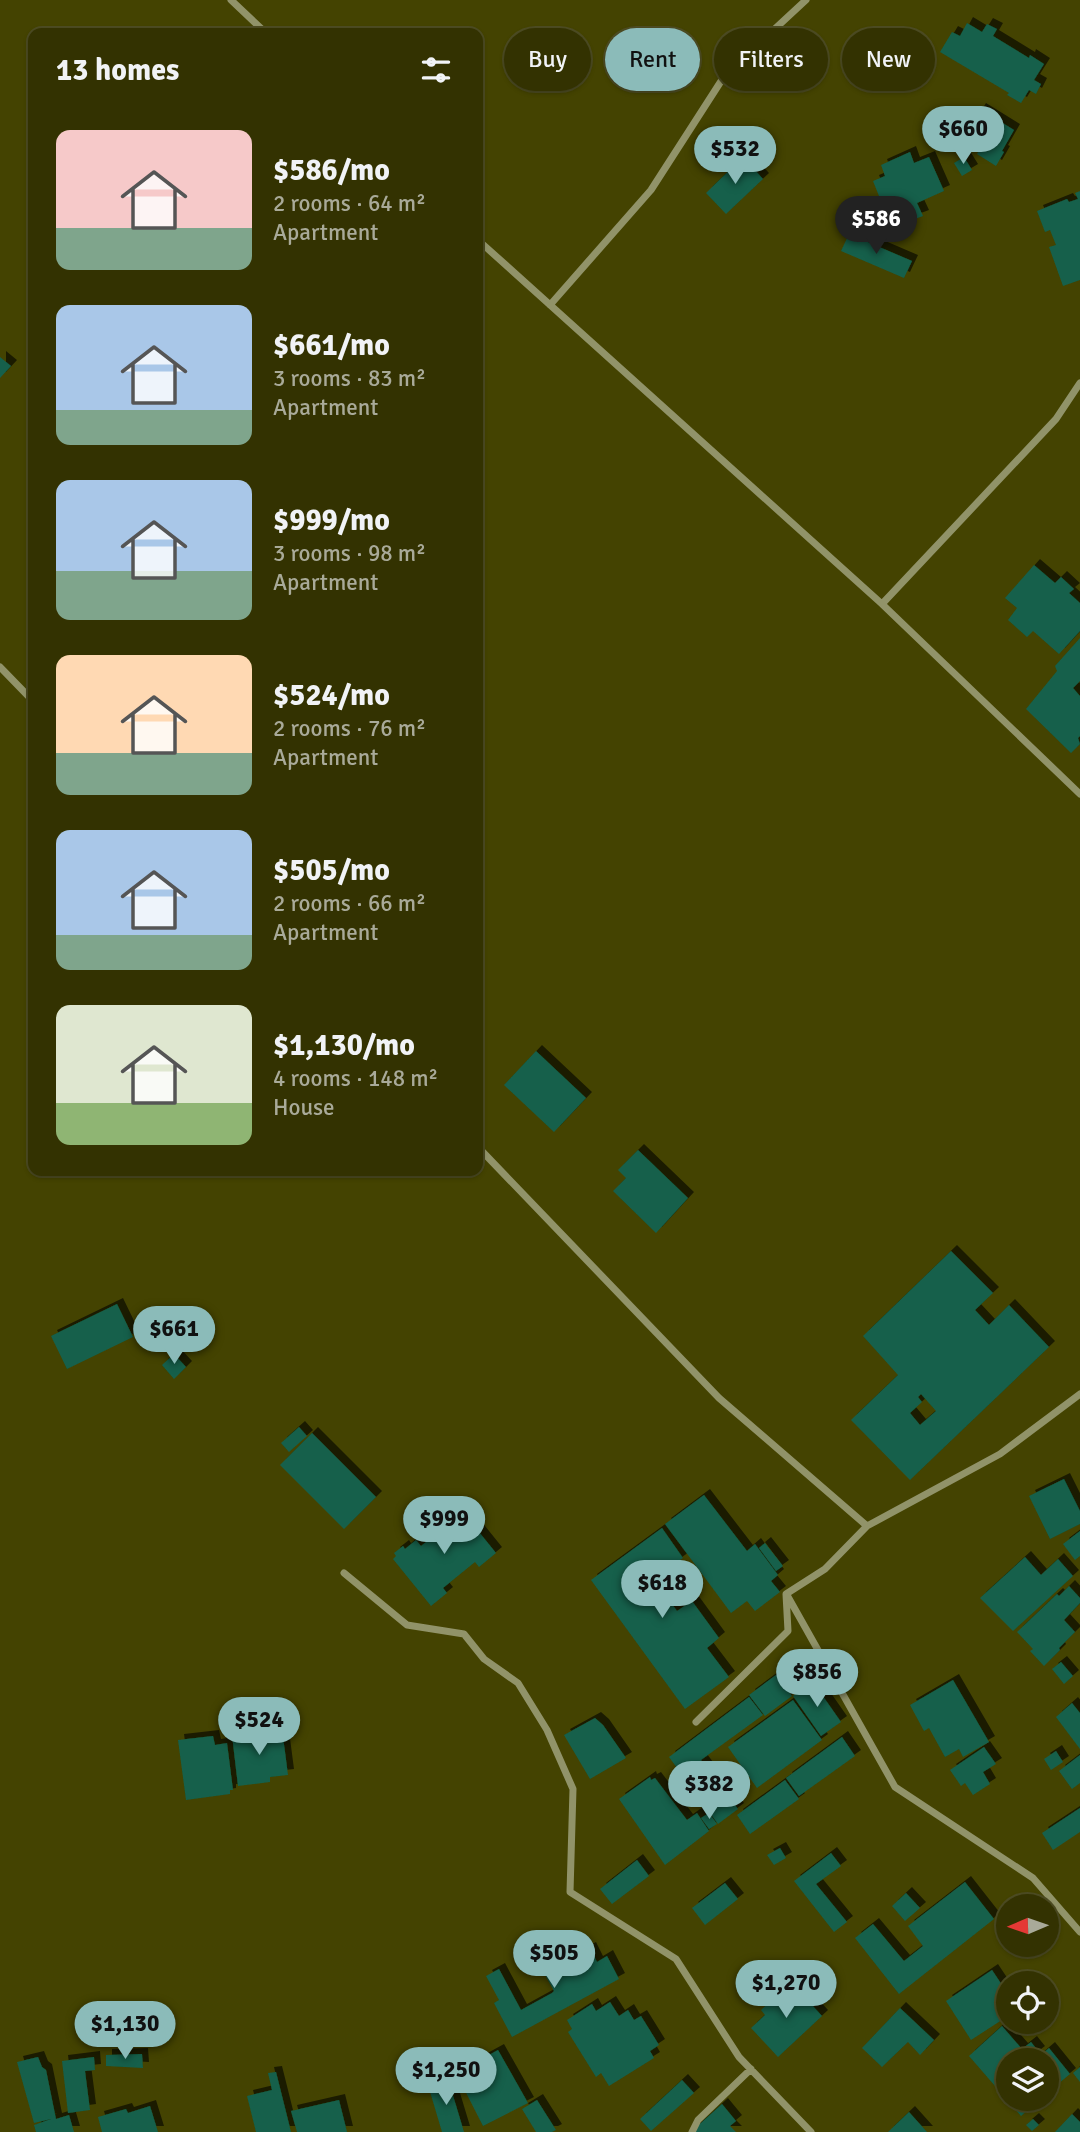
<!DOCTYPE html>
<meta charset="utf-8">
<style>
body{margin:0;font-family:Signika,sans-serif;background:#3b3a0b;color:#f1f3f6;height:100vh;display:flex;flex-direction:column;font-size:26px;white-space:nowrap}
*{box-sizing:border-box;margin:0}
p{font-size:23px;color:#a9aa99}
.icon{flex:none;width:38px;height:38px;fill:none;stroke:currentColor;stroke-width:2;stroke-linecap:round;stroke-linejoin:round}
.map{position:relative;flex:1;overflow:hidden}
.side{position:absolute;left:28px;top:28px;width:455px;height:1148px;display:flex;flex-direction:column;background:#333201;border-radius:14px;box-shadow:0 2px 5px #0004,0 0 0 2px #4e4d23}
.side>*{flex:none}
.guide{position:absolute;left:504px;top:28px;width:471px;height:63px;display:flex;gap:14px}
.needle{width:46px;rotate:268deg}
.tools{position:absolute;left:996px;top:1894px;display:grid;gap:14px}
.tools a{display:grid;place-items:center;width:63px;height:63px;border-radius:50%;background:#333201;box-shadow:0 2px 5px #0004,0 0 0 2px #4e4d23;font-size:35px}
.price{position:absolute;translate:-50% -60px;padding:0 16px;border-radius:24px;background:#8bbbb9;color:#111;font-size:23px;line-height:46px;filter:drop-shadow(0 2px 4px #0008)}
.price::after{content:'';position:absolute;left:50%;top:42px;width:21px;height:16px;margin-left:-10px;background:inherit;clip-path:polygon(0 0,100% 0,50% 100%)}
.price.on{background:#222;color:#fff}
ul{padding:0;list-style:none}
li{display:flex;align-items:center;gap:21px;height:175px;padding:0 28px}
li span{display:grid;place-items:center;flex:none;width:196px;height:140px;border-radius:14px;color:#555}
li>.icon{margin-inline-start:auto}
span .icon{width:84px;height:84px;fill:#fffc;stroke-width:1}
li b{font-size:30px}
h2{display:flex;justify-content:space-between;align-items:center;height:84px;padding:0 28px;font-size:30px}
.tag{padding:0 24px;border-radius:32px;background:#333201;box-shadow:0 2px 5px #0004,0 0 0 2px #4e4d23;font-size:24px;line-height:63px}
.tag.on{background:#8bbbb9;color:#111}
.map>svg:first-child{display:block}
.building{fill:#14604b;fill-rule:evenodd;filter:url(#shadow)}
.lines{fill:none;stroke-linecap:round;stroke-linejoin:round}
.street{stroke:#919369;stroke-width:7}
</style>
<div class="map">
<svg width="1080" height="2132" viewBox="0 0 1080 2132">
<defs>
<filter id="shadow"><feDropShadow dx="6" dy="-6" stdDeviation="0" flood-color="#0009"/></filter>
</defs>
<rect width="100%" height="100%" fill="#444301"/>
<path class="building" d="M967 23 982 32 987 24 997 29 993 36 1029 58 1030 55 1044 64 1034 80 1041 84 1036 94 1029 90 1021 103 1007 95 1009 93 940 52 952 32 960 36Z
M980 109 1014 130 1002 151 1004 152 996 166 977 154 984 142 966 131Z
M910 152 914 163 929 157 944 191 917 203 923 216 904 223 899 211 887 216 873 181 885 176 881 165Z
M743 157 763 179 726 214 706 193Z
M964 157 972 170 962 176 954 163Z
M1080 191V280L1063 286 1049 247 1056 245 1050 230 1045 232 1037 211 1067 199 1069 202 1078 199 1075 193Z
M849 234 912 261 904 278 841 251Z
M0 357 11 366 0 378Z
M1034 565 1055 583 1061 577 1074 589 1069 593 1080 603V631L1059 654 1033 631 1027 637 1008 620 1017 608 1005 598Z
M1080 638V681L1073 688 1080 696V736L1078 738 1080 744 1071 753 1026 709 1057 671 1055 666Z
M536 1051 586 1098 554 1132 504 1085Z
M638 1150 688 1198 656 1233 613 1191 626 1178 618 1170Z
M951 1251 993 1293 975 1310 989 1325 1009 1305 1049 1347 910 1480 851 1420 898 1375 863 1336ZM921 1394 936 1411 920 1425 910 1413 922 1402 918 1397Z
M117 1304 133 1337 67 1369 51 1336Z
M174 1354 186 1367 174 1379 162 1365Z
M299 1427 307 1436 289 1452 281 1443Z
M312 1433 376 1497 344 1529 280 1465Z
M1064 1479 1080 1511V1524L1050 1539 1029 1496Z
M704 1495 747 1551 755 1544 778 1575 771 1581 780 1592 755 1611 747 1601 731 1613 665 1524Z
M458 1506 496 1553 479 1567 475 1562 443 1588 447 1593 431 1606 393 1559 396 1556 394 1553 403 1546 405 1549 416 1540 421 1546 440 1531 435 1524Z
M662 1528 683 1558 654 1579 677 1611 692 1601 719 1638 707 1648 729 1677 685 1709 591 1580Z
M1080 1531V1556L1075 1560 1063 1544Z
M765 1543 783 1566 776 1571 759 1548Z
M1025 1557 1041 1575 1058 1559 1073 1576 1013 1631 980 1598Z
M1069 1586 1080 1598V1603L1064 1620 1075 1632 1059 1648 1060 1650 1044 1666 1030 1651 1033 1649 1017 1632 1057 1594 1059 1596Z
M1061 1662 1073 1676 1064 1684 1052 1669Z
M776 1675 792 1696 765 1716 749 1695Z
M953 1680 989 1742 963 1757 959 1749 945 1757 929 1728 924 1731 910 1705Z
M813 1682 841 1722 821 1736 793 1696Z
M749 1697 763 1715 701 1760 738 1809 718 1824 669 1757Z
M793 1700 822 1740 757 1788 728 1747Z
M1072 1703 1080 1713V1749L1056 1717Z
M595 1718 603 1725 626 1758 590 1779 564 1735Z
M282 1729 288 1775 270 1777V1782L238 1786 232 1735Z
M213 1736 215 1745 227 1743 233 1790H230V1794L186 1800 178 1740Z
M842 1737 855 1756 799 1796 786 1778Z
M984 1747 996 1764 983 1772 990 1784 973 1795 965 1783 961 1786 950 1770Z
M1056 1751 1063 1762 1051 1770 1044 1759Z
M1080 1755V1783L1072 1789 1059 1771Z
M650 1777 651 1780 655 1778 687 1820 697 1813 709 1831 665 1865 619 1799Z
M785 1780 799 1799 750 1834 737 1815Z
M1080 1808V1832L1053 1850 1042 1833Z
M709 1813 717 1824 709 1829 701 1818Z
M780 1848 786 1858 774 1865 767 1855Z
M831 1853 841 1866 816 1884 847 1922 834 1932 794 1881Z
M637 1860 649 1876 612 1904 600 1889Z
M965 1882 994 1919 899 1994 855 1938 873 1924 904 1961 923 1946 908 1926Z
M725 1883 738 1899 705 1925 692 1908Z
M906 1893 920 1908 905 1921 892 1906Z
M590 1948 597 1962 607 1956 619 1979 512 2037 494 2003 499 2000 486 1976 499 1969 521 2010 552 1993 554 1991 544 1973Z
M992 1970 1008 1994V2016L971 2040 946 2001Z
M791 1982 822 2016 778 2057 751 2028 765 2015 761 2010Z
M610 2002 619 2016 628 2010 634 2020 641 2016 659 2045 650 2051 654 2058 609 2086 601 2073 596 2077 568 2032 572 2029 567 2020 592 2004 596 2011Z
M900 2008 934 2040 920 2055 908 2042 882 2067 862 2048Z
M1002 2026 1022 2049 1031 2042 1039 2052 1031 2058 1032 2060H1008V2098H1042L1021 2116 969 2056Z
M1049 2048 1070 2074 1046 2094V2060H1035Z
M498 2050 528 2103 483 2126 456 2073Z
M142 2054 143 2068 106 2066V2055Z
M38 2057 42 2067 46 2070 56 2119 69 2115 74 2132H36L34 2125 51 2119 34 2123 17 2062Z
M94 2057 95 2070 85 2071 90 2110 68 2113 62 2061Z
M1080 2067V2082L1073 2073Z
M276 2072 291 2132H256L247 2096 272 2090 268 2073Z
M448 2079 464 2132H442L428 2085Z
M682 2080 694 2093 651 2131 640 2119Z
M339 2100 347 2132H297L291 2111Z
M537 2100 556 2130 552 2132H536L522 2109Z
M722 2104 736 2121 730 2126 736 2132H691Z
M150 2106 158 2132H102L98 2117 126 2109 128 2113Z
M909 2112 927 2132H888Z
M1072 2114 1080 2122V2132H1055Z
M1033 2119 1039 2125 1032 2131 1026 2125Z"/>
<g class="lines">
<path class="street" d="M231 0 266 33
M478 240 882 604 1080 794
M550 305 651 190 725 75 806 0
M882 604 1056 419 1080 383
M0 667 33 701
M478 1147 719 1398 867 1526
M344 1573 407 1625 464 1634 484 1659 518 1683 547 1730 573 1789 570 1892 676 1959 739 2057 811 2132
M787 1595 895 1787 1033 1878 1080 1932
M696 1722 788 1631 786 1594 825 1569 867 1526 1000 1454 1080 1394
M692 2132 698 2120 751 2069"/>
</g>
</svg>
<div class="tools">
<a><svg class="needle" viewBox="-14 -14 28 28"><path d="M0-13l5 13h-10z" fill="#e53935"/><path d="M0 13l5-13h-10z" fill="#a9aa99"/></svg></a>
<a><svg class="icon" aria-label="locate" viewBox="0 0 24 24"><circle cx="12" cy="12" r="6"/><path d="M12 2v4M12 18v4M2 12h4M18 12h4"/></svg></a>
<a><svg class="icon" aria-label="layers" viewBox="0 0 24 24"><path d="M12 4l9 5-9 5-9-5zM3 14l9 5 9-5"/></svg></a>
</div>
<b class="price" style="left:963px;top:166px">$660</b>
<b class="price" style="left:735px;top:186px">$532</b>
<b class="price on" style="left:876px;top:256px">$586</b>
<b class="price" style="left:174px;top:1366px">$661</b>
<b class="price" style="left:444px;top:1556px">$999</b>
<b class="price" style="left:662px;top:1620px">$618</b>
<b class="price" style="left:817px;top:1709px">$856</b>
<b class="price" style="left:259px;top:1757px">$524</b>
<b class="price" style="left:709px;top:1821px">$382</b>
<b class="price" style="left:554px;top:1990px">$505</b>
<b class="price" style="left:786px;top:2020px">$1,270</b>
<b class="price" style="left:125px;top:2061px">$1,130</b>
<b class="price" style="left:446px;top:2107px">$1,250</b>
<div class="guide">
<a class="tag">Buy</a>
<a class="tag on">Rent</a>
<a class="tag">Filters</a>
<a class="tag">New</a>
</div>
<section class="side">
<h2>13 homes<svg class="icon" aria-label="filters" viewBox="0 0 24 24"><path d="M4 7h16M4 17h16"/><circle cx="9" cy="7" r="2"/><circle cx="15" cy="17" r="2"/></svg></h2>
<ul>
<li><span style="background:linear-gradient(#f6c9c9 70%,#7fa58c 0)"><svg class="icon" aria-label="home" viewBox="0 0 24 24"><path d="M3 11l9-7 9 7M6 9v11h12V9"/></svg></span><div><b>$586/mo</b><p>2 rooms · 64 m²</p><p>Apartment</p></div></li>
<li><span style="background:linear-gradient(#a9c7e8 75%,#7fa58c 0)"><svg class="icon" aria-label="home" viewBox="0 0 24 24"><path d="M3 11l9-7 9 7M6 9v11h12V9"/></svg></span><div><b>$661/mo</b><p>3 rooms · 83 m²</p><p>Apartment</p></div></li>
<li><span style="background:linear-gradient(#a9c7e8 65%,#7fa58c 0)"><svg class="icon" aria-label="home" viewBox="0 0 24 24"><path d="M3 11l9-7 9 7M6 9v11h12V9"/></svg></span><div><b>$999/mo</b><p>3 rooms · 98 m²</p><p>Apartment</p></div></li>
<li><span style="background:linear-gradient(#ffd9b3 70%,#7fa58c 0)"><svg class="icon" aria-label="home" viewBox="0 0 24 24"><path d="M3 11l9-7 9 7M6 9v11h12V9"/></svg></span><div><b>$524/mo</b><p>2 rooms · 76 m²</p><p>Apartment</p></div></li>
<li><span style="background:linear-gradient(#a9c7e8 75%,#7fa58c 0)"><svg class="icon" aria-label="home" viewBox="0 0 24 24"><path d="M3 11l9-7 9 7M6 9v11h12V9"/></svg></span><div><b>$505/mo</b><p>2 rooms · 66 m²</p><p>Apartment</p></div></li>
<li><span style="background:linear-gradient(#dfe7d0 70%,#8fb573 0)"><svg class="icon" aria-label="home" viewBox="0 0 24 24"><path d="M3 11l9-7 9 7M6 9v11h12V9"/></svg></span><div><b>$1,130/mo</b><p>4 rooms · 148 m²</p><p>House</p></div></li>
</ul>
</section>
</div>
